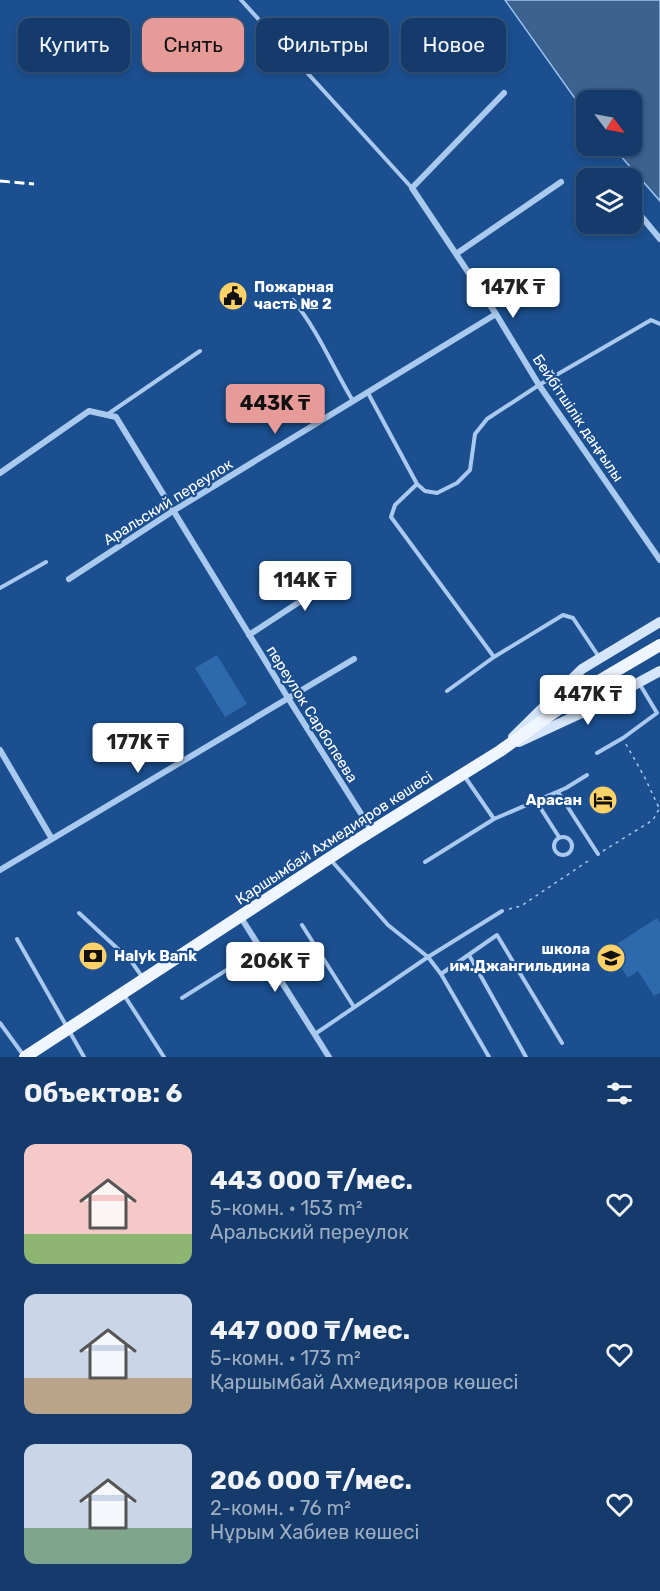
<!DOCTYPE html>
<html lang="ru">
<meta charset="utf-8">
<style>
body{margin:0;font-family:Rubik,sans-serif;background:#1d4271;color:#f1f3f6;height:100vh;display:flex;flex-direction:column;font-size:22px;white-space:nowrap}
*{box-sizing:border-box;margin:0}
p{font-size:20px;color:#9dadc1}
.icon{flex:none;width:33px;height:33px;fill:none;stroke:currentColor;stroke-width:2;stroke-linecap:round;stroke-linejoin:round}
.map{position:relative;height:1057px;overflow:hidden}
.sheet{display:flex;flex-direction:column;background:#143b6b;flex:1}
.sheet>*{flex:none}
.banner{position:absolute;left:18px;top:18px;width:624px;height:54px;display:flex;gap:12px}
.needle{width:39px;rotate:122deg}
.buttons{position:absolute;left:576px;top:90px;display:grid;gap:12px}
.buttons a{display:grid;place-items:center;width:66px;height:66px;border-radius:12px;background:#143b6b;box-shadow:0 3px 9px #0003,0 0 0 2px #33557e;font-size:30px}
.price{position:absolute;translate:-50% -51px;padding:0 14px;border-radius:6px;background:#fff;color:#222;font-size:20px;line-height:39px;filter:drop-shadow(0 2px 3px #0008)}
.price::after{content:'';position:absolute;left:50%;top:36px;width:18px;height:14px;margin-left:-9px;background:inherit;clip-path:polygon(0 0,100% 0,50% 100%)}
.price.on{background:#e69b98;color:#111}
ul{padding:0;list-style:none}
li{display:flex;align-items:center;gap:18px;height:150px;padding:0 24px}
li span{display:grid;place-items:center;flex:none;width:168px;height:120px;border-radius:12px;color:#555}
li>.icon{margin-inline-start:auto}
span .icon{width:72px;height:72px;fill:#fffc;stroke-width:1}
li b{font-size:26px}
h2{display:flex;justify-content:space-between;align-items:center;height:72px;padding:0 24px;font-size:26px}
.pill{padding:0 21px;border-radius:12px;background:#143b6b;box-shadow:0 3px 9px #0003,0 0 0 2px #33557e;font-size:21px;line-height:54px}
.pill.on{background:#e69b98;color:#111}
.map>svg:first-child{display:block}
.green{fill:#2e69ad}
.water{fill:#3c6290;stroke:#9cc4f0;stroke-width:1.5}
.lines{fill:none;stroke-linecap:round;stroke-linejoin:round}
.path{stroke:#a9c9ee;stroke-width:1.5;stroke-dasharray:3 4.5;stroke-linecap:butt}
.lane{stroke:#a9c9ee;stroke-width:4}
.street{stroke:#a9c9ee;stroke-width:6}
.secondary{stroke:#d6e6fa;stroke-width:10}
.primary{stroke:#f0f6ff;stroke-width:12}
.rail{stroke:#fff;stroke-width:3;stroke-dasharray:10 4.5;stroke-linecap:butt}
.labels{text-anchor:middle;stroke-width:4.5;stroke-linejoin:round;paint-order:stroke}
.poi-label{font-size:15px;font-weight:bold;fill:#fff;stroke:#1b4f8f;text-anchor:start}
.street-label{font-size:15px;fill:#fff;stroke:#1b4f8f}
</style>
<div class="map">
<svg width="660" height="1057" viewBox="0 0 660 1057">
<rect width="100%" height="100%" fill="#1b4f8f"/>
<path class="green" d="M217 655 247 704 225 717 195 668Z
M657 918 660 923V993L654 996 638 971 628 978 609 949Z"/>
<path class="water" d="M505 0H660V201L612 146H632V100H586V114Z"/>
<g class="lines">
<path class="path" d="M626 744 645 778 660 810
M603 851 653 820 659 809
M509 909 521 906 591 859"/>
<path class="lane" d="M241 0 412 188
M293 300C319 332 332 366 353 401
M368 393 417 484 395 505 391 517 494 657
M108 414 200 351
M417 484 425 491 437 493 457 483 470 470 475 434 487 419 539 385 651 320 660 324
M0 588 46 562
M447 691 494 657 563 615 573 618 599 657
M597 753 623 738 657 713 639 683
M465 777 494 819 566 788 587 775
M558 792 598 854
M536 801 559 837
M554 846a9 9 0 1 1 18 0a9 9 0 1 1-18 0Z
M330 859 388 925 428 957 441 974 489 1057
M425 862 494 819
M79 913 131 961 143 978
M302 925 354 1007
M17 939 84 1057
M469 955 526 1057
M441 974 497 935 562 1043
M124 995 164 1057
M182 998 260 949
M0 1023 24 1056
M315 1034 428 957 502 911"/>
<path class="street" d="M504 93 412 188 496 314 539 385 660 560
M632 205 660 239
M456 254 561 182
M0 473 89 411 116 417 288 698 372 831
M69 579 173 511 496 314
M249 635 348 570
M0 750 52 839
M0 870 354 659
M240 916 329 1057"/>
<path class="secondary" d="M513 737 582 669 660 622
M519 742 586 711 660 671"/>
<path class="primary" d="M25 1057 354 842 500 751 592 685 660 645"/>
<path class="rail" d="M0 181 34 184"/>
</g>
<defs>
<g id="civic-disc" transform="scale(1.5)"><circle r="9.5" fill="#ffd166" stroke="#1b4f8f"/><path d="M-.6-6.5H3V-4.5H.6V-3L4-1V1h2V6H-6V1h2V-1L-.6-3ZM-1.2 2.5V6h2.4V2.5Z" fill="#111"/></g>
<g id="hotel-disc" transform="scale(1.5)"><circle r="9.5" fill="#ffd166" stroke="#1b4f8f"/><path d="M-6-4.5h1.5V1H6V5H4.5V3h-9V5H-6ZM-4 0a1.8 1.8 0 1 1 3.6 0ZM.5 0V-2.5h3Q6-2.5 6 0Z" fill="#111"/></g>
<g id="bank-disc" transform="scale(1.5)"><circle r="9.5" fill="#ffd166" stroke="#1b4f8f"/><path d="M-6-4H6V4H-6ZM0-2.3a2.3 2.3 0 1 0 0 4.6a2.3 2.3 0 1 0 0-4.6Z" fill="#111"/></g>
<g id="school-disc" transform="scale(1.5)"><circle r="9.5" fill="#ffd166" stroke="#1b4f8f"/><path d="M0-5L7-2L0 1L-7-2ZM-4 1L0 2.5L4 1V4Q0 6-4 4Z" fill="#111"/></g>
</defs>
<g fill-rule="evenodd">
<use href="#civic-disc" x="233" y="296"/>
<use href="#hotel-disc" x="603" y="800"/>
<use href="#bank-disc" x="93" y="956"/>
<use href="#school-disc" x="611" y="958"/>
</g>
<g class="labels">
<g class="poi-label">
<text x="254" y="292">Пожарная<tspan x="254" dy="17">часть № 2</tspan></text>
<text x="582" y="805" text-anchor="end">Арасан</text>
<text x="590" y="954" text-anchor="end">школа<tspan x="590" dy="17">им.Джангильдина</tspan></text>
<text x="114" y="961">Halyk Bank</text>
</g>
<g class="street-label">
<text transform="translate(578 418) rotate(56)" y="5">Бейбітшілік даңғылы</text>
<text transform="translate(168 502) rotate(-32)" y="5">Аральский переулок</text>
<text transform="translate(312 714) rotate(58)" y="5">переулок Сарбопеева</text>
<text transform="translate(334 838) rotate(-33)" y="5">Қаршымбай Ахмедияров көшесі</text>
</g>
</g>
</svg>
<div class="buttons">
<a><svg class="needle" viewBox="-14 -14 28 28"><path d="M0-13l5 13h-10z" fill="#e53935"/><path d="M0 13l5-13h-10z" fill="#9dadc1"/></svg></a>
<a><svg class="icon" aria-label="layers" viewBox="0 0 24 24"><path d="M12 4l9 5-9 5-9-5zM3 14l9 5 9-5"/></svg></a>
</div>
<b class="price" style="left:513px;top:319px">147K ₸</b>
<b class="price on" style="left:275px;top:435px">443K ₸</b>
<b class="price" style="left:305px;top:612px">114K ₸</b>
<b class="price" style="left:588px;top:726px">447K ₸</b>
<b class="price" style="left:138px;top:774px">177K ₸</b>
<b class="price" style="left:275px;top:993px">206K ₸</b>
<div class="banner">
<a class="pill">Купить</a>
<a class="pill on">Снять</a>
<a class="pill">Фильтры</a>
<a class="pill">Новое</a>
</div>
</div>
<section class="sheet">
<h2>Объектов: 6<svg class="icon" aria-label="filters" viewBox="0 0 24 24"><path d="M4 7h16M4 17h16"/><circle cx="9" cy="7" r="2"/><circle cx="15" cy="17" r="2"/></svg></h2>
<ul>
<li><span style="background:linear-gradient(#f6c9c9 75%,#8fb573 0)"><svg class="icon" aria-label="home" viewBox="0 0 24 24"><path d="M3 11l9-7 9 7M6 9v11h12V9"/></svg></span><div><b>443 000 ₸/мес.</b><p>5-комн. · 153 m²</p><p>Аральский переулок</p></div><svg class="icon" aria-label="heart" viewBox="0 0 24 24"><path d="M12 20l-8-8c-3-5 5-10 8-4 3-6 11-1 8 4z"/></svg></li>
<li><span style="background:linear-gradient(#c9d6e8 70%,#b9a48a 0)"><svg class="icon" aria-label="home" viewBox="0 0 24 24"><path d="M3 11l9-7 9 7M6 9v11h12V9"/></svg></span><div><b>447 000 ₸/мес.</b><p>5-комн. · 173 m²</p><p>Қаршымбай Ахмедияров көшесі</p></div><svg class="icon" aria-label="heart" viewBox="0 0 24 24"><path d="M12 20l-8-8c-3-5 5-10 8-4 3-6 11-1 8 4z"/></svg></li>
<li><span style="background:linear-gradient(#c9d6e8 70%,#7fa58c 0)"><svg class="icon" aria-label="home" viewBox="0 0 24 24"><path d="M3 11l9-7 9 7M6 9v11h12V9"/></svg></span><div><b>206 000 ₸/мес.</b><p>2-комн. · 76 m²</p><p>Нұрым Хабиев көшесі</p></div><svg class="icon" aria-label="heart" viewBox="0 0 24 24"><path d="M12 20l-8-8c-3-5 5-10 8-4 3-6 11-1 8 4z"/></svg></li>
</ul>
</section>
